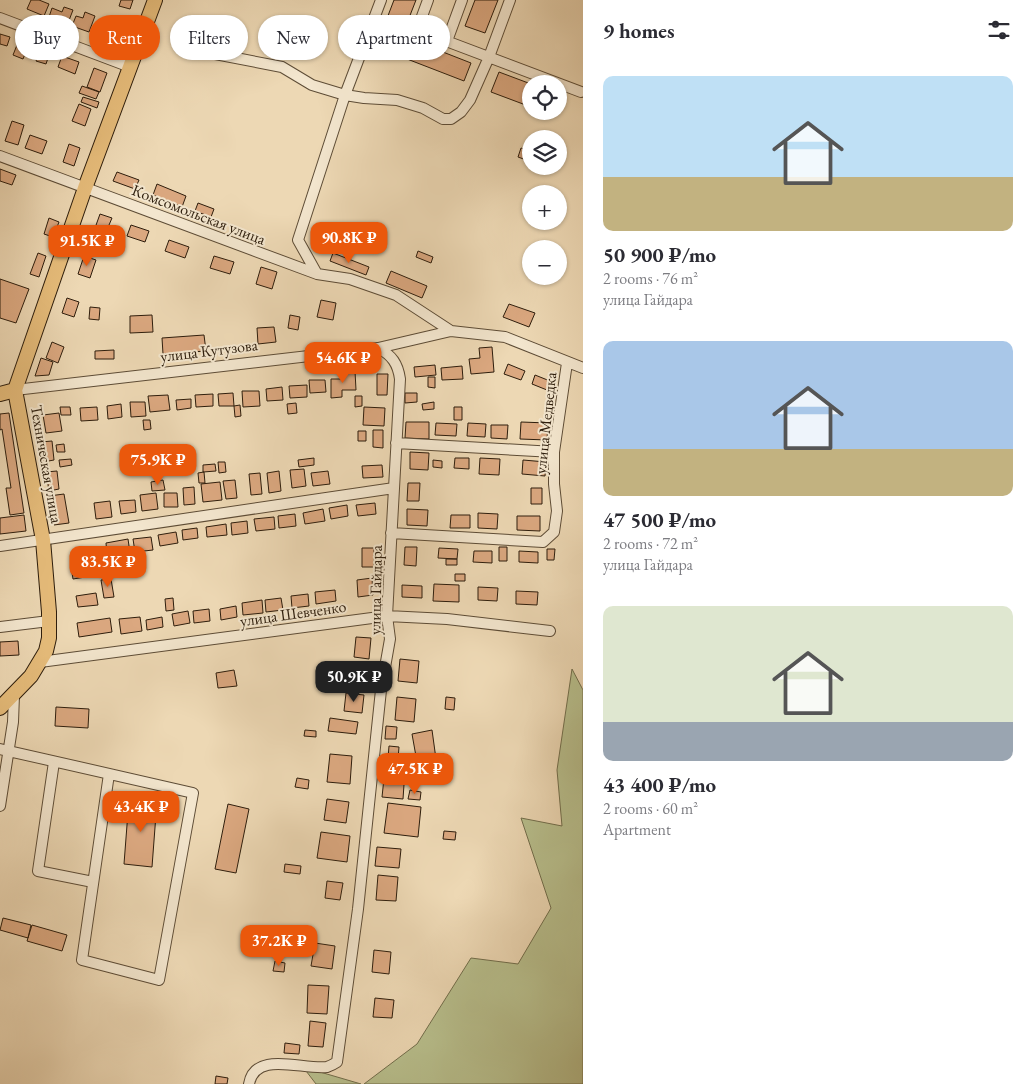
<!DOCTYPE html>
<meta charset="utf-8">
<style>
body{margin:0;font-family:"EB Garamond",serif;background:#f2f2f3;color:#2b2b33;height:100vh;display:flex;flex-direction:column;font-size:19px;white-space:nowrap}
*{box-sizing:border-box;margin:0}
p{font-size:16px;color:#7c7c81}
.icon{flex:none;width:28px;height:28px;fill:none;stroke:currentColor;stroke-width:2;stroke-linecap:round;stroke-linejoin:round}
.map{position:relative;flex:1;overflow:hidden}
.drawer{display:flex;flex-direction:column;background:#fff;width:450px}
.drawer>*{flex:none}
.hud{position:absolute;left:15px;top:15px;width:475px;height:45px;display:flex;gap:10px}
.tools{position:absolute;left:522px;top:75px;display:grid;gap:10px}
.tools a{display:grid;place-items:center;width:45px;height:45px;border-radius:50%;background:#fff;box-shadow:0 1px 4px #0004;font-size:25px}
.price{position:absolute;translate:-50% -42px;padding:0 11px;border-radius:10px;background:#ea580c;color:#fff;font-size:16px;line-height:32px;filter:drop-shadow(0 1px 2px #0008)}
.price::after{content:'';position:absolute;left:50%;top:30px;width:15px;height:11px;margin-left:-8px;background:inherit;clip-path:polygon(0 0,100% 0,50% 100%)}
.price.current{background:#222;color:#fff}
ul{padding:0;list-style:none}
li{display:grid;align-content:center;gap:10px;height:265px;padding:0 20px}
li span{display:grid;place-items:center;height:155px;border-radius:10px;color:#555}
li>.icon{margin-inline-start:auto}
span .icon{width:90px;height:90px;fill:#fffc;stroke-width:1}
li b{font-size:21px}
h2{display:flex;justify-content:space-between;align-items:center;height:60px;padding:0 20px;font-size:21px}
.chip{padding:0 18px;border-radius:22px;background:#fff;box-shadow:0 1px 4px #0004;font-size:18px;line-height:45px}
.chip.current{background:#ea580c;color:#fff}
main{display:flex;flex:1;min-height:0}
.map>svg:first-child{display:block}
.green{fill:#b8bf8d;stroke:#726e4c}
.building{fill:#dba880;stroke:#2d1d0c}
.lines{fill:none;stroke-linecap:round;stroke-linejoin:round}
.minor-casing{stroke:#5d4c36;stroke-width:12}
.major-casing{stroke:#2d1d0c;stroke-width:16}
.minor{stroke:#f3e6ce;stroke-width:10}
.major{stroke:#e6bc7a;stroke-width:14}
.labels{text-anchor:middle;stroke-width:4;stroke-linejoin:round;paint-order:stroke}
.street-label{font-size:16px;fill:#2d1d0c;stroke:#f3e6ce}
</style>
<main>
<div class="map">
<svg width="583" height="1084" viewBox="0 0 583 1084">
<rect width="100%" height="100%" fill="#edd8b4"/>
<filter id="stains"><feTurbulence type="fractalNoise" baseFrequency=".004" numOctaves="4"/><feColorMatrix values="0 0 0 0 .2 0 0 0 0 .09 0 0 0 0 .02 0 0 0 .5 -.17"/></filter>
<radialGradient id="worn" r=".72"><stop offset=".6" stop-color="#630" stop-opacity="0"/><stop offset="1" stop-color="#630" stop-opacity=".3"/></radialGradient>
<path class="green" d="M572 669 583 690V1084H364L417 1044 471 958 518 964 551 908 521 818 562 826 557 770Z
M303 1067 361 1084H316Z"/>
<path class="building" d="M31 0H39L49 4 44 16 27 9Z
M121 0H133L130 9 119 6Z
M394 0H416L402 36 471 63 464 81 376 47Z
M475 0H498L485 33 465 26Z
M64 7 73 10 68 23 55 19 53 25 47 23 52 8 62 12Z
M85 12 95 16 89 32 72 26 76 16 83 18Z
M113 22 123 26 117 40 107 36Z
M0 34 10 37 7 46 0 44Z
M19 40 29 44 23 59 13 55Z
M41 49 50 52 46 64 36 61Z
M62 56 79 62 75 74 58 67Z
M94 68 107 73 100 92 87 87Z
M499 72 531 84V107L491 92Z
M82 86 99 92 96 99 79 93Z
M83 97 99 102 97 108 81 102Z
M79 104 91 109 85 126 72 121Z
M12 121 24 125 18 145 5 141Z
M30 135 47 141 42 154 25 148Z
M69 144 80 148 74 166 63 162Z
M521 148 531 151 529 161 518 157Z
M0 169 16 175 12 185 0 181Z
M117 172 139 180 135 189 113 181Z
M157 184 186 196 182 207 153 195Z
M198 203 214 209 211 217 195 211Z
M100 214 112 218 106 232 95 228Z
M49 218 59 222 53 237 44 234Z
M131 225 149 231 145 242 127 236Z
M169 240 189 247 185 258 165 251Z
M418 251 433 257 431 263 416 257Z
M38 253 46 256 39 277 30 274Z
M333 253 369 267 366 275 330 261Z
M84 256 96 260 90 278 78 274Z
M214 256 234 262 230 274 210 268Z
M261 267 277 272 272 289 256 284Z
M391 271 427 286 422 298 386 283Z
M0 279 29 289 16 323 0 318Z
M67 298 79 302 74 317 62 313Z
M321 300 336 303 333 320 317 317Z
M509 304 535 313 529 327 503 317Z
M90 307 100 308 99 320 89 319Z
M152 315 153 332 130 333V316Z
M290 315 300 317 298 330 288 328Z
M274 327 276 342 258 344 257 328Z
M204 335 206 351 163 354 162 338Z
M52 342 64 347 58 363 46 358Z
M492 347 494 372 471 374 469 359 480 358 479 348Z
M114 350V359H95V351Z
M41 358 53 362 49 375 35 376Z
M508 364 525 371 521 380 504 374Z
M435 365 436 375 415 377 414 367Z
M462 366 463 379 442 380 441 368Z
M341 371H355L356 390H342V397L331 398V379H341Z
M377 374H388L387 395H377Z
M535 375 550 381 547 390 532 384Z
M428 377H435V388L428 387Z
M309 380H325L326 392 310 393Z
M307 385V397L290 398 289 386Z
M282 387 283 400 267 401 266 389Z
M242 391H259L260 406 243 407Z
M233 393 234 406H219L218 394Z
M405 393H417V402L405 403Z
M213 394V406L196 407 195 395Z
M168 395 170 410 150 412 148 396Z
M355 396H362V406L355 407Z
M191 399V408L177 410 176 400Z
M130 402H145L146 416 131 417Z
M434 402V409L423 410 422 404Z
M296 403 297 413 288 414 287 404Z
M121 404 122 417 108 419 107 406Z
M240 405 241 416 235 417 234 406Z
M60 407H70L71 415H61Z
M97 407 98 420 81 421 80 408Z
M364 407 385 408 384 426 363 425Z
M454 407H462V420H454Z
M9 413 24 513 10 515 6 488H11L2 429 0 430V414Z
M59 413 62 431 46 433 43 415Z
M143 420H150L151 429 144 430Z
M406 422H429V439L405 438Z
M521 422 548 423 547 440 520 439Z
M436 423 457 424 456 436 435 435Z
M468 423 486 424 485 437 467 436Z
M491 425H508L507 439 491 438Z
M373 430H383V448L373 447Z
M358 431H366V441H358Z
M52 441 54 460 43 462 41 442Z
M64 444 65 452H57L56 445Z
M410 452 429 453 428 470 410 469Z
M314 458V465L299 467 298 460Z
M455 458H469V469L454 468Z
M480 458 500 459 499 475 479 474Z
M71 459 72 465 60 467 59 460Z
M433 460 442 461V468L433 467Z
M523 460 546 462 545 476 522 474Z
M218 462H225L226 472 219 473Z
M215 464 216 471 203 472V465Z
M382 465 383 477 363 478 362 466Z
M304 469 306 486 292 488 290 470Z
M57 471 59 489 49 491 46 472Z
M279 471 281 491 269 493 267 473Z
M328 471 330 484 313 486 311 473Z
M204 472 205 483H199L198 473Z
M260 473 262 494 251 495 249 474Z
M163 480 165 490 152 491 151 482Z
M235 480 237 498 226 499 223 481Z
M220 482 222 500 203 502 201 484Z
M408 483H420L419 501H407Z
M194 487 195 504 184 505 183 488Z
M531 488H542V504H531Z
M156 493 158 509 142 511 140 495Z
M164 493H177L178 507H164Z
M64 494 69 523 54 525 49 496Z
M135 500 136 512 121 514 119 501Z
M110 501 112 517 96 519 94 503Z
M375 503 376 514 358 516 356 505Z
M347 505 348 516 331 519 329 508Z
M323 509 325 521 305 524 303 513Z
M407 509 428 510 427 526 407 525Z
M478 513 498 514 497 529 478 528Z
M295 514 296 526 279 528 278 516Z
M24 515 26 531 0 534V518Z
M451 515H470V528H450Z
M517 516H540V531L517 530Z
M274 517 275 529 256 531 254 519Z
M247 521 248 533 232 535 231 523Z
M226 524 227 535 207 537 206 527Z
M197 528 198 538 183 540 182 530Z
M176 532 178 543 160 546 158 535Z
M151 537 153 550 135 552 133 539Z
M128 539 130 553 107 556 106 543Z
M405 547H417L416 566 404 565Z
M499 547H507V561H499Z
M362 548H374V567H362Z
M439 548 458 549 457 559 438 558Z
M547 549H555L554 560H547Z
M474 551H492V563L473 562Z
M519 551 538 552V563L519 562Z
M446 559H457V565H446Z
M102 561 104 574 73 579 71 566Z
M455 574H465V581H455Z
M372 578 373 595 358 597 357 580Z
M111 579 114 597 104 598 101 580Z
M434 584 459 585V602L433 601Z
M402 585 422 586V598L402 597Z
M478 587 498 588 497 601 478 600Z
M335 590 336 601 316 604 315 592Z
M516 591 538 592 537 605 516 604Z
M96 593 98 605 78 607 76 596Z
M308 594 309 606 292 608 291 596Z
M173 598 174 610 166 611 165 599Z
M281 598 283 610 266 612 265 600Z
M262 600 263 613 243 615 242 603Z
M236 606 237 617 221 620 220 609Z
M209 609 210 621 194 623 193 611Z
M188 611 190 623 174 626 172 614Z
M140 617 142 631 121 634 119 619Z
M162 617 163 627 147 630 146 620Z
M110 618 112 632 79 637 77 623Z
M356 637 371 638 369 659 354 657Z
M18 641 19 655 0 656V642Z
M400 659 419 661 417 683 398 681Z
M234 670 237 686 218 688 216 673Z
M346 693 364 695 362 713 344 711Z
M397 697 416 699 414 722 395 720Z
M446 697 455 698 454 710 445 709Z
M56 707 89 709 88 728 55 726Z
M330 718 358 722 356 734 328 731Z
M386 726 397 727 396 739H385Z
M305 730 316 731V737L304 736Z
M432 730 436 759 417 762 412 734Z
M389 746 399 747 398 759 388 758Z
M330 754 352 756 350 784 327 782Z
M385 769 405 770 403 799 382 797Z
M297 778 309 780 308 789 295 787Z
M410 790 421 792 420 800 408 799Z
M129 799 157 801 152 867 124 864Z
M327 799 349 802 346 823 324 820Z
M388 803 421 807 418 837 384 833Z
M228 804 249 809 236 873 215 869Z
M444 831 456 832 455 840 443 839Z
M321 832 350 836 347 862 317 858Z
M377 847 401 849 399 868 375 866Z
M285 864 301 866 300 874 284 872Z
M378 875 398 877 396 901 376 900Z
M327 881 343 883 340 900 325 898Z
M3 918 31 925 28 938 0 930Z
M32 925 67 935 62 951 27 941Z
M315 943 335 946 332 969 311 966Z
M374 950 391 952 389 974 372 972Z
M275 961 285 963 284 972 273 971Z
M308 985 329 986 327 1014 307 1013Z
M375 998 394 1000 392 1018 373 1017Z
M310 1021 326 1023 323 1047 308 1046Z
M285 1043 300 1045 299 1054 284 1053Z
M216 1076 228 1078 227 1084H215Z"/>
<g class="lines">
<g class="minor-casing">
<path id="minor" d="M428 0 417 30 581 92
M0 18 130 67
M447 41 462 0
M210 53 282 67 312 85 345 95 364 98 397 100 423 108 443 119H451L461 112 470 100 489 57 510 0
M0 156 317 274 350 279 396 295 451 331 505 337 583 368
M317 274 298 240 345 95 381 0
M15 390 378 348 451 331
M396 443 554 452
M391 533 543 542 554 532 557 511 554 484V452L567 363
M0 546 394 488
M0 627 49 621
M40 662 387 616 447 619 550 631
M0 749 193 793 159 980 82 960 109 774
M54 762 38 871 93 882
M0 806 13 722 14 695
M249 1084C255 1050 302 1070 327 1067 330 1066 334 1064 337 1062L358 909 381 690 390 639 387 616 400 379C398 364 392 355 378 348"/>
</g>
<g class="major-casing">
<path id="major" d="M0 394 15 390
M0 708 31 676 46 651 49 638V612L43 540 15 390 85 188 155 0"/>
</g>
<use href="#minor" class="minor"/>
<use href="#major" class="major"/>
</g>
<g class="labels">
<g class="street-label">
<text transform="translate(199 214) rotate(21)" y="6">Комсомольская улица</text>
<text transform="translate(209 350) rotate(-7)" y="6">улица Кутузова</text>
<text transform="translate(545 423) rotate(-84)" y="6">улица Медведка</text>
<text transform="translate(47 464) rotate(80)" y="6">Техническая улица</text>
<text transform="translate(375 590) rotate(-89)" y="6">улица Гайдара</text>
<text transform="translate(293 613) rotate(-8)" y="6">улица Шевченко</text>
</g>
</g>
<rect width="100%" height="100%" filter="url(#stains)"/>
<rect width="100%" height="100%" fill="url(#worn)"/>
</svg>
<div class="tools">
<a><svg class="icon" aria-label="locate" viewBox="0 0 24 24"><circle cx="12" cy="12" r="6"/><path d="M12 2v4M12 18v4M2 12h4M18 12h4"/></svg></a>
<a><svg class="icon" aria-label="layers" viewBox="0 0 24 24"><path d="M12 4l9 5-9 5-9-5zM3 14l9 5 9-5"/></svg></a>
<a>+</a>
<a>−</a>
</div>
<b class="price" style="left:349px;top:264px">90.8K ₽</b>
<b class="price" style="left:87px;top:267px">91.5K ₽</b>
<b class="price" style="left:343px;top:384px">54.6K ₽</b>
<b class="price" style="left:158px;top:486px">75.9K ₽</b>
<b class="price" style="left:108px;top:588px">83.5K ₽</b>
<b class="price current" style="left:354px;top:703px">50.9K ₽</b>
<b class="price" style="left:415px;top:795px">47.5K ₽</b>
<b class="price" style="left:141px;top:833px">43.4K ₽</b>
<b class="price" style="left:279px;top:967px">37.2K ₽</b>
<div class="hud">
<a class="chip">Buy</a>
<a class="chip current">Rent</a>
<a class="chip">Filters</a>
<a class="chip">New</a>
<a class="chip">Apartment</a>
</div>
</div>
<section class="drawer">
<h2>9 homes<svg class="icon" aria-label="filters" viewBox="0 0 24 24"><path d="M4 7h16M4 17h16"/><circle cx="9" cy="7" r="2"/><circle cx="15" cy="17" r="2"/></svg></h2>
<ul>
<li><span style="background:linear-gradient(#bfe0f5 65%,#c2b280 0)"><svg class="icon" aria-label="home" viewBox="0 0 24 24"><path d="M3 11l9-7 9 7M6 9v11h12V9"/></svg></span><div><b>50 900 ₽/mo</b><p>2 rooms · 76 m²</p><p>улица Гайдара</p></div></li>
<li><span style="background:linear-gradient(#a9c7e8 70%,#c2b280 0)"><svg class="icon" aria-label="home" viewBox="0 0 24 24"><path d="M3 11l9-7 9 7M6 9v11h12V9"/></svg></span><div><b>47 500 ₽/mo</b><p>2 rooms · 72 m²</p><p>улица Гайдара</p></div></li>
<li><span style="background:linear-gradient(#dfe7d0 75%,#9aa5b1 0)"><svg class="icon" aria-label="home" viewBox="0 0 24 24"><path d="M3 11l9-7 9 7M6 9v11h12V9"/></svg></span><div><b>43 400 ₽/mo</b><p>2 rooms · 60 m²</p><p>Apartment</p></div></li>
</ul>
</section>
</main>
